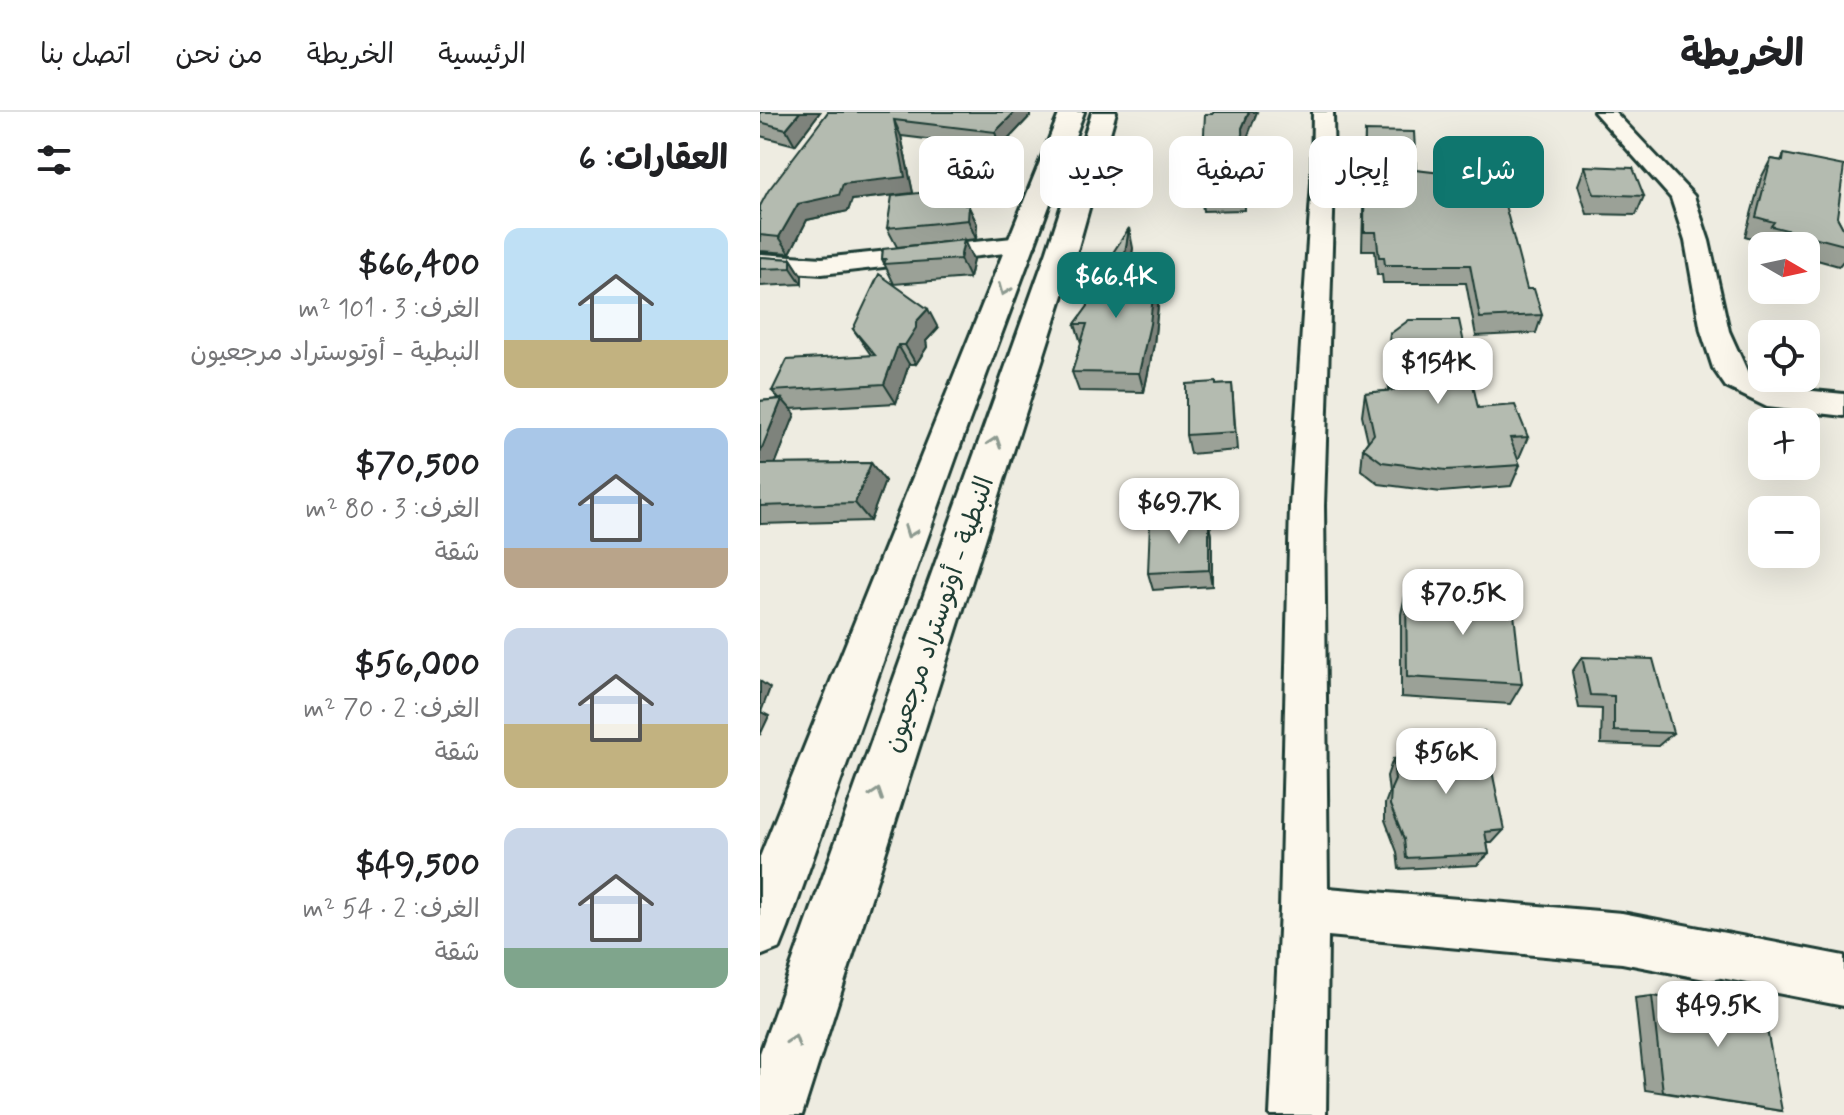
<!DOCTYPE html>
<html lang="ar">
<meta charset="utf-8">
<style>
body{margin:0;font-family:Mynerve,"Playpen Sans Arabic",sans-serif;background:#f6f6f6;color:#202124;direction:rtl;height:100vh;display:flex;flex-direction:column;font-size:30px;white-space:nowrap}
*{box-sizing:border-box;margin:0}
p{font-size:26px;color:#757577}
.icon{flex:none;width:44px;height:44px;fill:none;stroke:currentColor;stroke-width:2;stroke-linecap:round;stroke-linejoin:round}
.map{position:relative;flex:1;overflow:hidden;direction:ltr}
.sheet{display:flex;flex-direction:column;background:#fff;width:760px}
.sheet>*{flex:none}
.guide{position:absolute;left:24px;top:24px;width:760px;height:72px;direction:rtl;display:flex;gap:16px}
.needle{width:52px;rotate:99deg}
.fabs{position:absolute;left:988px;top:120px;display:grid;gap:16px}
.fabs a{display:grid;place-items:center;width:72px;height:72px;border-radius:16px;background:#fff;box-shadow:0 8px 32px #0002;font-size:40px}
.price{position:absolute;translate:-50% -68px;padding:0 18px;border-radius:16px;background:#fff;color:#222;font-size:26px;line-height:52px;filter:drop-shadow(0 2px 4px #0008)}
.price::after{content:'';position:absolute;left:50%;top:48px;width:24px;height:18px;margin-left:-12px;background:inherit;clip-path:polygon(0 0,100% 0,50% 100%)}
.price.selected{background:#0f766e;color:#fff}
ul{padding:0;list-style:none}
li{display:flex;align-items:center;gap:24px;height:200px;padding:0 32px}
li span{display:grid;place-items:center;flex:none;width:224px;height:160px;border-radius:16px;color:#555}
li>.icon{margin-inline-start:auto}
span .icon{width:96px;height:96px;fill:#fffc;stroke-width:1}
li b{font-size:34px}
h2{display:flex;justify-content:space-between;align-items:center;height:96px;padding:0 32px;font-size:34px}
.pill{padding:0 28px;border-radius:16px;background:#fff;box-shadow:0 8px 32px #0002;font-size:28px;line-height:72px}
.pill.selected{background:#0f766e;color:#fff}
header{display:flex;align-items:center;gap:48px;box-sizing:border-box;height:112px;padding:0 40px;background:#fff;border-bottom:2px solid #e0e0e0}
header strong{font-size:38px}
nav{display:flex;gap:44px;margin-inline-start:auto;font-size:28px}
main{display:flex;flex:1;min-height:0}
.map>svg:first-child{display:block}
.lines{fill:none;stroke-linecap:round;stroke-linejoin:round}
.minor-casing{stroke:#1f3d34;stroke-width:6}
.highway-casing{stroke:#1f3d34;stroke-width:6}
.minor{fill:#fbf7ec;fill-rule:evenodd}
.highway{fill:#fbf7ec;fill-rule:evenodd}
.wall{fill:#9ba197;stroke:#1f3d34;stroke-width:2}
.shaded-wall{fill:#7e837b;stroke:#1f3d34;stroke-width:2}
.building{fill:#b4bbb0;stroke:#1f3d34;stroke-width:2}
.oneway{stroke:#8d9a90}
.labels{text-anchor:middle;stroke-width:6;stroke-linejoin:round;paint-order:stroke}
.street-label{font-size:26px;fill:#1f3d34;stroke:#fbf7ec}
</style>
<header>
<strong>الخريطة</strong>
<nav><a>الرئيسية</a><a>الخريطة</a><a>من نحن</a><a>اتصل بنا</a></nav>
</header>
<main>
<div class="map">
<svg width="1084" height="1003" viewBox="0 0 1084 1003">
<rect width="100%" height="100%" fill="#eeece1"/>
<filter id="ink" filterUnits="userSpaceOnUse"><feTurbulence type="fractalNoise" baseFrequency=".0125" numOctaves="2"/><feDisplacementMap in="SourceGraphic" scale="16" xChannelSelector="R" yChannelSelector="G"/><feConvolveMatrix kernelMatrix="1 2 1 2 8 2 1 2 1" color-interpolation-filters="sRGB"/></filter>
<g filter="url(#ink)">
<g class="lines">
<g class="minor-casing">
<path id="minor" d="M553 0H573L574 70 564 394 568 776 862 801 1084 844V894L862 851 568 824 566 1003H510L520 798 530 394 552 70Z
M834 0H855L934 84 949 129 969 219 988 261 1013 275 1084 282V304L1007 295 966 275 953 256 941 219 925 129 911 86Z
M262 125 271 128 275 133 271 138 62 162 0 158V142L62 146Z"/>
</g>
<g class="highway-casing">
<path id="highway" d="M300 0H324L208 312 28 816 20 836 0 844V745Z
M332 0H356L317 139 42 1003H0V941L287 139Z"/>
</g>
<use href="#minor" class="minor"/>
<use href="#highway" class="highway"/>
</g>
<path class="wall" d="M0 0H60L35 33 0 24Z
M68 0H270V4L240 36 141 24 153 81 92 88 88 99 47 108 30 141 0 139V94Z
M453 2 484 34V98L443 99 441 81Z
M605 19 656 58 767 177 782 203 776 221 716 224 706 171H623L622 163H617L615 138H602Z
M1024 42 1077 105 1084 118V148L1079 154 1046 145V134H1003L1000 133 1002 129 985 124 1001 66 1011 47 1021 49Z
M825 54 884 84 876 103 827 102 818 73Z
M201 87 208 93 217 112 216 127 137 135 127 116Z
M373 136 368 166 399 184 394 232 384 280 319 279 312 260 321 231 315 212Z
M123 137 213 148 209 166 134 172 122 147Z
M0 145 31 147 42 164V172L0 174Z
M178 216 166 229 167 235 156 252H149L136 291 31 297 35 302 15 352 111 351 125 369 110 409 0 412V289L19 287 12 279 111 243 93 217Z
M630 222 718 296 768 325 759 346 757 347 760 353 751 374 681 380 619 372 601 358 603 336 608 329 602 303 605 281 629 279 627 245Z
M472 272 477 338 430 342 426 323 456 273Z
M449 407 452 424V474L393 478 388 461Z
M646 479 762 572 750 592 641 585V502Z
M822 545 913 621 898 634 841 632 842 597 819 596 812 560Z
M669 622 744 718 732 731H727L729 742 717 753 639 757 637 740 625 708V692L629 681 627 664 633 647H636L641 630 666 629Z
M961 867 1022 999 885 978 875 886 892 884 949 892 942 870Z"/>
<path class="shaded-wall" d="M40 0H60L35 33 26 17Z
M255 0H270V4L240 36 235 20Z
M489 0H497L484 34V98L482 16Z
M134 8 141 24 153 81 92 88 88 99 47 108 30 141 19 125 38 92Z
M205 87 217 112 216 127 208 108 205 93Z
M369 116 373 136 365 185 361 166Z
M204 128 213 148 209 166 200 147Z
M31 147 42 164V172L31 156Z
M395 165 399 184 394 232 384 280 379 261Z
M168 197 178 216 166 229 167 235 156 252 145 233 156 210Z
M138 233 149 252 136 291 124 272Z
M22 287 35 302 11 363 0 351V341Z
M111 351 125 369 110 409 95 391Z
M449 407 452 424V474L449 458Z
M0 569 10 576 1 600 9 604 0 623Z"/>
<path class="building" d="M0 0H40L26 17 0 10Z
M68 0H255L235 20 134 8 145 65 83 72 79 83 38 92 19 125 0 123V94L8 79Z
M454 0H489L482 16 483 80 441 81 445 2H453Z
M605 19 654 20 656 58 681 61 688 91 745 93 767 177H774L782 203 720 206 710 153H625L624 145H619L616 120H604Z
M1024 42 1084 54 1077 105 1084 118V133L1011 114 1014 110 996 105 1011 47 1023 49Z
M825 54 873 56 884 84 834 82Z
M196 77V88L205 87V93H209L208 108 127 116 132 84Z
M369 116 361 166 395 165 390 212 379 261 312 260 327 212H315L328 194 326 182Z
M204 128 200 147 124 152 126 147H122L123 137Z
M0 145 31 147V156L0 157Z
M119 162 168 197 156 210V216L145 233H138L124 272 12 279 27 248 115 243 93 217Z
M649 208H699L718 296 755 293 768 325 750 326 760 353 686 358 622 350 603 336 614 322 605 281 634 278 630 222Z
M456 270V273L472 272 475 320 426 323V272Z
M22 287 0 341V289Z
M111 351 95 391 0 394V352Z
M449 407V458L388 461 390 410Z
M732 474 751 476 762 572 647 565 646 479 718 483Z
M822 545 893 547 913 621 854 619V584L830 583Z
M724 619 744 718 725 720 729 742 646 746 644 727 630 693 631 677 635 668 633 647 644 646 641 630 670 629 669 622Z
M961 867 999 874 1022 999 903 980 892 884 971 895Z"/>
<defs><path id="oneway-chevron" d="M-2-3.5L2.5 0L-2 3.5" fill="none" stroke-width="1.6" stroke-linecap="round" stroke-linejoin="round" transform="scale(2)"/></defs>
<g class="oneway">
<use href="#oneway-chevron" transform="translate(244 178) rotate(112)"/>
<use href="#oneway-chevron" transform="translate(235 330) rotate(-71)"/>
<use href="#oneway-chevron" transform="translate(150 420) rotate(111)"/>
<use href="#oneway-chevron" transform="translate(117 682) rotate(-71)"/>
<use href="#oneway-chevron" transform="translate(34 929) rotate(-71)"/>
</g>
</g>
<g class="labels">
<g class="street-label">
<text transform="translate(178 502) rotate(-71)" y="9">النبطية - أوتوستراد مرجعيون</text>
</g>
</g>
</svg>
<div class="fabs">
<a><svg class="needle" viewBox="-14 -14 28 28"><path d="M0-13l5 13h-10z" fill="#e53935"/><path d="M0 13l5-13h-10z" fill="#757577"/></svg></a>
<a><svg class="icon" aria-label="locate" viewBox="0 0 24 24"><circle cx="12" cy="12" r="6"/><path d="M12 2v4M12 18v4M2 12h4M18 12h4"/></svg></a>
<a>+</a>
<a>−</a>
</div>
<b class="price selected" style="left:356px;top:208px">$66.4K</b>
<b class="price" style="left:678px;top:294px">$154K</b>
<b class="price" style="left:419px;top:434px">$69.7K</b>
<b class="price" style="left:703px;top:525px">$70.5K</b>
<b class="price" style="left:686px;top:684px">$56K</b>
<b class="price" style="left:958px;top:937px">$49.5K</b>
<div class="guide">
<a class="pill selected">شراء</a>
<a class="pill">إيجار</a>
<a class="pill">تصفية</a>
<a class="pill">جديد</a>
<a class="pill">شقة</a>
</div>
</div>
<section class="sheet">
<h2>العقارات: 6<svg class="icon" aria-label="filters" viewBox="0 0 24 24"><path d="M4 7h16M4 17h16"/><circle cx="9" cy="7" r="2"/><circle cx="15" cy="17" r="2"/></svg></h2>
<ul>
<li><span style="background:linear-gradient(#bfe0f5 70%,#c2b280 0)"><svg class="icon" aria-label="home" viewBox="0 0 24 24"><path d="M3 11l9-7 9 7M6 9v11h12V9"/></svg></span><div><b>$66,400</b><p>الغرف: 3 · 101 m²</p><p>النبطية - أوتوستراد مرجعيون</p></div></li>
<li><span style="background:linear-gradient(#a9c7e8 75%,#b9a48a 0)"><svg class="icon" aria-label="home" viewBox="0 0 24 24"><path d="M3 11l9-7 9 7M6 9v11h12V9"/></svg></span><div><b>$70,500</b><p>الغرف: 3 · 80 m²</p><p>شقة</p></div></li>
<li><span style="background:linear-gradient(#c9d6e8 60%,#c2b280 0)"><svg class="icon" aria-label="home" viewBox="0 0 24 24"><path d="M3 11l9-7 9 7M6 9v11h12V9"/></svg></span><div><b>$56,000</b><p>الغرف: 2 · 70 m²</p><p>شقة</p></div></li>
<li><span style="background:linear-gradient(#c9d6e8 75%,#7fa58c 0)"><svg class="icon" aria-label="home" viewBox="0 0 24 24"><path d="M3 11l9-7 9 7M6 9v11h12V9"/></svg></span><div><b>$49,500</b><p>الغرف: 2 · 54 m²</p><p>شقة</p></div></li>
</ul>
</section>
</main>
